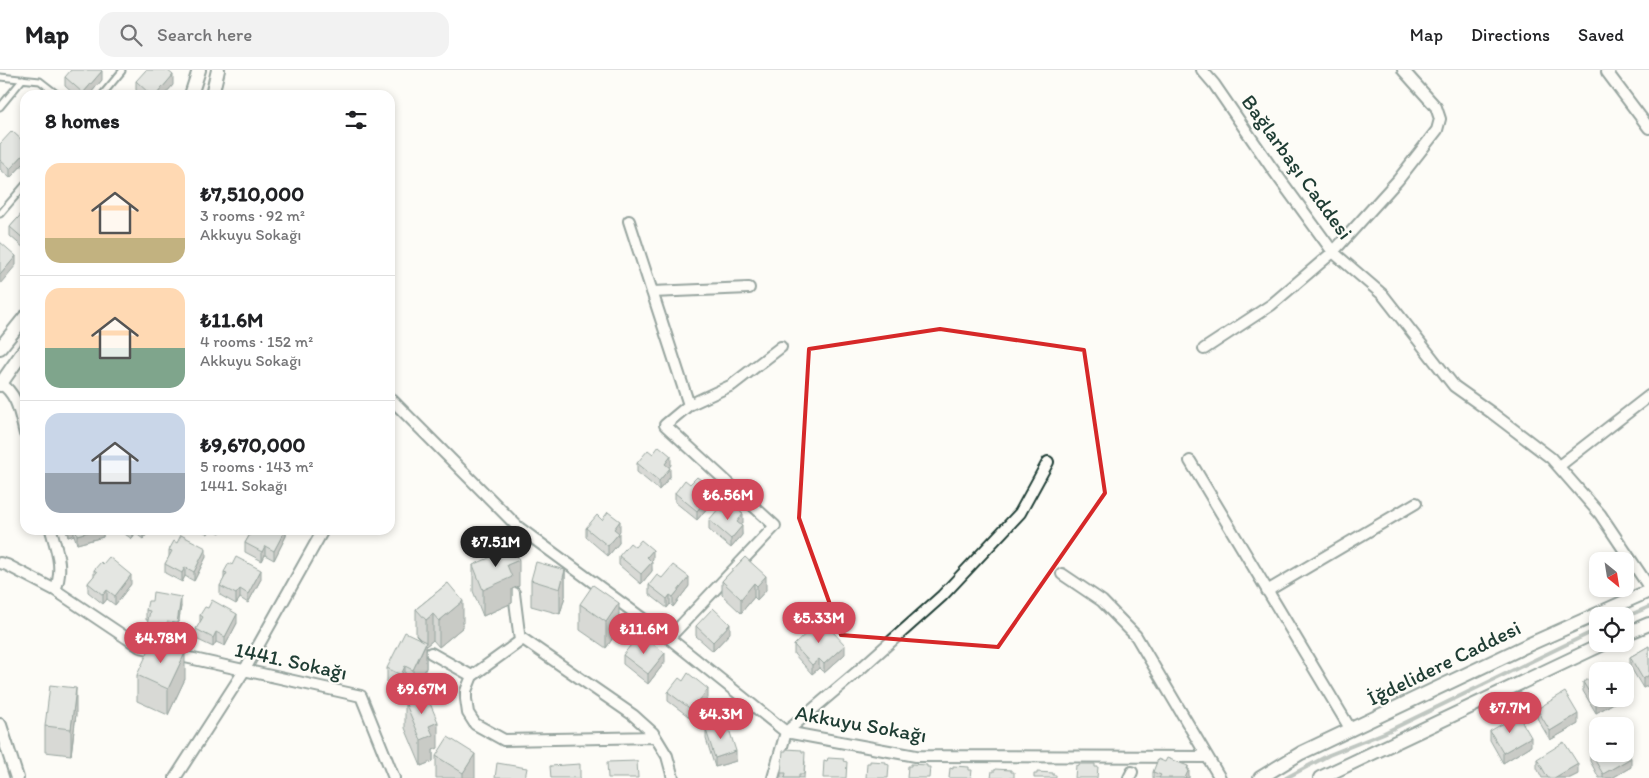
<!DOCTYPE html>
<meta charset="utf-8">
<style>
body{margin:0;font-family:Itim,sans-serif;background:#f2f2f2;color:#202124;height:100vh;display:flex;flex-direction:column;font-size:19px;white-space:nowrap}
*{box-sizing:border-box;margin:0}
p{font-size:16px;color:#757577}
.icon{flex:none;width:28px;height:28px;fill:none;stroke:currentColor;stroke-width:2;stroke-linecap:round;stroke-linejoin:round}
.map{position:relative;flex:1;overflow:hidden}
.sheet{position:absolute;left:20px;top:20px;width:375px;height:445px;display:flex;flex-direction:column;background:#fff;border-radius:15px;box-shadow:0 2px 8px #0003}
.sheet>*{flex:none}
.needle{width:32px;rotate:150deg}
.fabs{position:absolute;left:1589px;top:482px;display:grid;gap:10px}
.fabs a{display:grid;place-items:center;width:45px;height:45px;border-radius:10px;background:#fff;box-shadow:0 2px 8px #0003;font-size:25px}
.price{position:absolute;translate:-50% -42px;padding:0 11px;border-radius:18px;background:#d1495b;color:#fff;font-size:16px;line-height:32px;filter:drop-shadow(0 1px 2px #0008)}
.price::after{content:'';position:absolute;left:50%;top:30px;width:15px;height:11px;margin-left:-8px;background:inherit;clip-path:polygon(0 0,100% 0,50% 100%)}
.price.on{background:#222;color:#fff}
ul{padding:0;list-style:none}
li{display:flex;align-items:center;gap:15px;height:125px;padding:0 25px}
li+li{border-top:1px solid #e0e0e0}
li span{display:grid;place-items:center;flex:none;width:140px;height:100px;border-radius:15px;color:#555}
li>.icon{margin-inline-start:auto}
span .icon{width:60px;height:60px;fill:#fffc;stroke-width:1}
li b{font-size:21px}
h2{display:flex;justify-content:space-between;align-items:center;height:60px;padding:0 25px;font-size:21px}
header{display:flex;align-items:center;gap:30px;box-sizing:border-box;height:70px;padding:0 25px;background:#fff;border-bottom:1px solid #e0e0e0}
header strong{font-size:24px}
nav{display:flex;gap:28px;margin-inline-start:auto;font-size:18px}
.search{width:350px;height:45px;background:#f2f2f2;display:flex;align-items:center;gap:12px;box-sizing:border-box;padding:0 18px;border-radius:15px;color:#757577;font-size:19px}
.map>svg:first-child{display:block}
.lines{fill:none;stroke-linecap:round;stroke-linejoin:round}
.stream{stroke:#75877f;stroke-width:4}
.service-casing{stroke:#1f3d34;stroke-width:9}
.minor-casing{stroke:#1f3d34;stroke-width:14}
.tertiary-casing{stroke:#1f3d34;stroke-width:16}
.service{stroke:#fdfcf7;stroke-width:5}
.minor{stroke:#fdfcf7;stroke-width:10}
.tertiary{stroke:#fdfcf7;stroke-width:12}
.wall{fill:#aab0ab;stroke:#1f3d34}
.shaded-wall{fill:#8b908b;stroke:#1f3d34}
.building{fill:#c6cdc7;stroke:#1f3d34}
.marked{fill:none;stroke:#d62828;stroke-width:4;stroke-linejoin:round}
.labels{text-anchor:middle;stroke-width:4.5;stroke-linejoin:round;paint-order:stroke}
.street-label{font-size:21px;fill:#1f3d34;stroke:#fdfcf7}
</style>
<header>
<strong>Map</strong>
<div class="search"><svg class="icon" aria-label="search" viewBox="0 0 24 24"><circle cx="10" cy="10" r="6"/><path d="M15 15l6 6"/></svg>Search here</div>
<nav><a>Map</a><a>Directions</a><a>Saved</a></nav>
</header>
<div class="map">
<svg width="1649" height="708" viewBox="0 0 1649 708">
<rect width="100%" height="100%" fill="#fdfcf7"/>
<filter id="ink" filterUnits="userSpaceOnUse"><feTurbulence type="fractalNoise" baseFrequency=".02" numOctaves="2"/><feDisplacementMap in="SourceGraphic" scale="10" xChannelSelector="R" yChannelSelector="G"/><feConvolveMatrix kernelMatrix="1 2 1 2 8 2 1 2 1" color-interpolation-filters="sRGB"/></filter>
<g filter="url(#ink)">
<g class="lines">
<path class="stream" d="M1625 547 1649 537
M1286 708 1329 685 1384 663 1598 559"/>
<g class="service-casing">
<path id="service" d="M0 7 40 11 58 25
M102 25 122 1
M0 37 23 9
M0 144 25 115"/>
</g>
<g class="minor-casing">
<path id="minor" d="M1202 0 1214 14 1271 97 1333 182 1383 225 1454 316 1492 343 1551 388 1600 444 1649 517
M1610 0 1607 2 1649 58
M629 151 689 335 665 355 775 456 669 568
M652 222 749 218
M1204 279 1271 235 1333 182 1398 110 1437 60 1440 49 1436 37 1403 0
M0 313C18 324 20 345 25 364
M390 328 518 457 669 568 786 662 916 686 1207 687
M689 335 732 315 781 277
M1190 391 1351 660
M1559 396 1649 326
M51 460C57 481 64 499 55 520
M0 493 7 495 55 520 140 577 361 626 394 708
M1062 504 1102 531 1136 566 1220 708
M1267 521 1416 433
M514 523 520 571
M431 583 472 606
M655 667 504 670 475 654 468 643 466 629V621L472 606 523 569 633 645 653 663 667 686 673 708
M175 708 244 601 323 460
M773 708 786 662 858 601 942 526 1020 443 1048 392
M1129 708 1132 702"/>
</g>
<g class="tertiary-casing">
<path id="tertiary" d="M191 25 199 0
M212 25 218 0
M0 278 25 247
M0 315 25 279
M1625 564 1649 554
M0 655 17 708
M1260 708 1301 683 1530 574 1649 521
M1320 708 1603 574"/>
</g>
<use href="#service" class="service"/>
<use href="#minor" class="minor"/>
<use href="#tertiary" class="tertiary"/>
</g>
<path class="wall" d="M65 7 102 10 89 25H75L65 16Z
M136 11 173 15 164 25H141L136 20Z
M25 73V92L10 108 0 99V74Z
M25 140V179L10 166V157Z
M653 384 671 395 669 397 670 407 659 420 637 402V393Z
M690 414 709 425 707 428 708 437 697 450 675 432V423Z
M724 442 743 453 741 455 742 465 731 478 709 460V450Z
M602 450 620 461 618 463 619 473 608 486 586 467V458Z
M66 460H103V467L77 474 74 465 68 467Z
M119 460H150L143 469 135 463 132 469Z
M201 460H210L208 464Z
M214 460H222L220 463Z
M249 460H286V466L274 490 265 485 262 491 245 482V473L249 466Z
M635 477 653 489 651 491 652 501 641 514 619 495V486Z
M169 480 206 487 194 511 185 506 182 512 165 503V494L169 487Z
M745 487 766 520 757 530 754 527 741 543 722 525V511Z
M473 495 519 516 512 519V533L483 546 473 521Z
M94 500 131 514 115 535 107 529 103 534 88 522V513L94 506Z
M565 500V526L560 544 531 536V510Z
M224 502 261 509 248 533 240 528 236 534 220 525V516L224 509Z
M662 508 689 516 673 537 670 534 667 538 649 524V515Z
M448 513 463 557 439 577 433 570 426 576V598L413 626 405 622 401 631 387 624V598L420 569 416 565V539Z
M580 534 619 559 606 578 580 560Z
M181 536 177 563 167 561 165 567 147 564 148 550H146V540Z
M200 545 237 553 225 576 216 572 213 577 196 569V559L200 553Z
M696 556 730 563 713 581 696 566Z
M638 574 665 592 648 614 623 594V585Z
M794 575 845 584 824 603 819 598 812 604 794 584Z
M1649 576V615L1643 618 1630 596V587Z
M137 605 185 609 168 645 137 631Z
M1583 612 1598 629H1621L1596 643 1583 621Z
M668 622 708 628 692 649 668 631Z
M405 632 438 678 433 680V691L421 696 405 658Z
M1537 639 1578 654 1550 670 1537 648Z
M76 644 71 685 45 682V656Z
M706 660 736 691 715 697 706 669Z
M1490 661 1531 676 1503 693 1490 670Z
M802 682 805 692 804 708H781V703Z
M1590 682 1631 697 1612 708H1599L1590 691Z
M436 686 475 708H436Z
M1537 689 1578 704 1570 708H1542L1537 698Z
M1188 699 1189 708H1153V702Z"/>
<path class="shaded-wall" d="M102 1V10L89 25H83V23Z
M173 5V15L164 25H156Z
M25 83V92L10 108V99Z
M16 186V195L0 214V205Z
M671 386V395L665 403V394Z
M670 398V407L659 420V411Z
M709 416V425L702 433V424Z
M708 428V437L697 450V441Z
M743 444V453L737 461V452Z
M620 451V461L614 469V459Z
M742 456V465L731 478V469Z
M68 460H74V465L68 467Z
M95 460H103V467L77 474V465Z
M132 460H135V463L132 469Z
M143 460H150L143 469Z
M285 460H286V466L274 490V481Z
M619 463V473L608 486V476Z
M265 476V485L262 491V482Z
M206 478V487L194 511V502Z
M653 480V489L647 496V487Z
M519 490V516L512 519V533L483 546V520L507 495Z
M652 492V501L641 514V504Z
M185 497V506L182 512V503Z
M261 500V509L248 533V524Z
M565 500V526L560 544V519Z
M131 505V514L115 535V526Z
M766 506V520L757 530V516Z
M689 507V516L673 537V527Z
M754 513V527L741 543V529Z
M240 519V528L236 534V524Z
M107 520V529L103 534V525Z
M670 525V534L667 538V529Z
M181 527V536L177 563V553Z
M463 531V557L439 577V551Z
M619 533V559L606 578V552Z
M237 544V553L225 576V567Z
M433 544V570L426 576V598L413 626V600L426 573V550Z
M167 552V561L165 567V558Z
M730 554V563L713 581V572Z
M216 562V572L213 577V568Z
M845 575V584L824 603V594Z
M185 583V609L168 645V619Z
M665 583V592L648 614V604Z
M819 589V598L812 604V595Z
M405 596V622L401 631V605Z
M1649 605V615L1643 618V609Z
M76 618V644L71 685V659Z
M708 619V628L692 649V640Z
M1605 629H1621L1596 643V634Z
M1578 644V654L1550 670V661Z
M438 652V678L433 680V691L421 696V670L429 656Z
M1531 667V676L1503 693V683Z
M736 681V691L715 697V688Z
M475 684V708H463V703Z
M1631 688V697L1612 708H1603V704Z
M1578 694V704L1570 708H1554Z
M1188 696V702L1189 699V708H1185Z"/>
<path class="building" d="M71 0H101L102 1 83 23 65 7Z
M146 0H167L173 5 156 25H151L136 11Z
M12 61 25 73V83L10 99 0 90V74Z
M25 140V170L10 157Z
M0 172 16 186 0 205Z
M659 376 671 386 665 394 670 398 659 411 637 393 648 380 653 384Z
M697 407 709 416 702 424 708 428 697 441 675 423 685 410 690 414Z
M731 434 743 444 737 452 742 456 731 469 709 450 719 438 724 442Z
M608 442 620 451 614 459 619 463 608 476 586 458 597 445 602 450Z
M76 460H95L77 465Z
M251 460H285L274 481 265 476 262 482 245 473 252 461Z
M181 465 206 478 194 502 185 497 182 503 165 494 172 481 169 480 174 471 177 473Z
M641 470 653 480 647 487 652 492 641 504 619 486 630 473 635 477Z
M514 477 519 490 507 495 512 507 483 520 473 495Z
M109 487 131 505 115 526 107 520 103 525 88 513 97 502 94 500 101 492 103 494Z
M236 487 261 500 248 524 240 519 236 524 220 516 227 503 224 502 229 493 232 495Z
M745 487 766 506 757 516 754 513 741 529 722 511Z
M536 492 565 500 560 519 531 510Z
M673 495 689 507 673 527 670 525 667 529 649 515 657 505 662 508Z
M448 513 463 531 439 551 433 544 426 550 416 539Z
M593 515 619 533 606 552 580 534Z
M153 522 181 527 177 553 167 552 165 558 147 555 150 541 146 540 148 531H152Z
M212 530 237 544 225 567 216 562 213 568 196 559 203 547 200 545 205 537 208 538Z
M713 538 730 554 713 572 696 556Z
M821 549 845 575 824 594 819 589 812 595 794 575Z
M405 562 426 572 413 600 405 596 401 605 387 598Z
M643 566 665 583 648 604 623 585 634 571 638 574Z
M154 569 185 583 168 619 137 605Z
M1649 576V605L1643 609 1630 587Z
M1611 596 1615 601H1602Z
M688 603 708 619 692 640 668 622 679 608 683 611Z
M1598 604V629H1605L1596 634 1583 612Z
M50 615 76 618 71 659 45 656Z
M1565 622 1578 644 1550 661 1537 639Z
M426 624 438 652 429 656 433 665 421 670 405 632Z
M1518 645 1531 667 1503 683 1490 661Z
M727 653 736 681 715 688 706 660Z
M448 667 475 684 463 703 436 686Z
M1564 672 1578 694 1554 708H1548L1537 689Z
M1598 677V684H1625V678L1631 688 1603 704 1590 682Z
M786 679 802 680V682H805L804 704H799V708H785L786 703H781L783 681H786Z
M828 688 844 689 843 691 847 692 846 708H823L824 690 827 691Z
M1167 688 1188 696 1187 699H1189L1185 708H1159L1161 705 1153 702 1158 689 1165 692Z
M637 691 638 708H608L607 692Z
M870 691 886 692V694L889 695 888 708H866L867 693H870Z
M497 693 527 698 525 708H495Z
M580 694V708H551L550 696Z
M911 694 927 695V697H930L929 708H907L908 696H911Z
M1079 694H1095V697H1098L1097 708H1075L1076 695 1079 696Z
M953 696 969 697V700H972L971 708H949L950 698 953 699Z
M995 699 1011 700V702H1014V708H991L992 701H995Z
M1037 702 1053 703V705H1056V708H1034V704H1037Z"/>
</g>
<path d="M0 0H1649V708H0ZM940 259 1084 280 1105 423 998 577 841 565 799 448 809 279Z" fill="#fdfcf7" fill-opacity=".55" fill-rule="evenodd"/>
<path class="marked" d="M940 259 1084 280 1105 423 998 577 841 565 799 448 809 279Z"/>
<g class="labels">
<g class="street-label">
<text transform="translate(1297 97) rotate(54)" y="7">Bağlarbaşı Caddesi</text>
<text transform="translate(291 591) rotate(12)" y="7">1441. Sokağı</text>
<text transform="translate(1444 593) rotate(-26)" y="7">İğdelidere Caddesi</text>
<text transform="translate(861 654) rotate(10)" y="7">Akkuyu Sokağı</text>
</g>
</g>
</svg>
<div class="fabs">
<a><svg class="needle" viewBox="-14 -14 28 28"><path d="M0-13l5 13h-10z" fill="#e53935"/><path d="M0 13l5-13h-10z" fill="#757577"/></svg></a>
<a><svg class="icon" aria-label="locate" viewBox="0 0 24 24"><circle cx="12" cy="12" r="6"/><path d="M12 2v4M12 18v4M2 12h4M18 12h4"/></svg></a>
<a>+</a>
<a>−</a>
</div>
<b class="price" style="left:728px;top:451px">₺6.56M</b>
<b class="price on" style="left:496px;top:498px">₺7.51M</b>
<b class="price" style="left:819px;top:574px">₺5.33M</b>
<b class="price" style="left:644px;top:585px">₺11.6M</b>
<b class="price" style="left:161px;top:594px">₺4.78M</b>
<b class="price" style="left:422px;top:645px">₺9.67M</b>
<b class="price" style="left:1510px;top:664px">₺7.7M</b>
<b class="price" style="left:721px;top:670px">₺4.3M</b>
<section class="sheet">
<h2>8 homes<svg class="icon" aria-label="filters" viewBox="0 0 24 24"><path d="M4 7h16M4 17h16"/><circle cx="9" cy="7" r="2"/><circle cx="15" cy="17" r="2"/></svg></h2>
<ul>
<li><span style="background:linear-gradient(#ffd9b3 75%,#c2b280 0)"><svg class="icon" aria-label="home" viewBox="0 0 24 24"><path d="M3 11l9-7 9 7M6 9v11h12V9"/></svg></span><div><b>₺7,510,000</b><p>3 rooms · 92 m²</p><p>Akkuyu Sokağı</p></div></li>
<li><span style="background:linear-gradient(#ffd9b3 60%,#7fa58c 0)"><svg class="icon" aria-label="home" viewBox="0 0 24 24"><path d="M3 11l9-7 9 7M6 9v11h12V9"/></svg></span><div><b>₺11.6M</b><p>4 rooms · 152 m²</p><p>Akkuyu Sokağı</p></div></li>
<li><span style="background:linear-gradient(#c9d6e8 60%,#9aa5b1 0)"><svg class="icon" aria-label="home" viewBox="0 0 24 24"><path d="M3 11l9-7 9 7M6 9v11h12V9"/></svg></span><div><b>₺9,670,000</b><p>5 rooms · 143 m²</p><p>1441. Sokağı</p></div></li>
</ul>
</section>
</div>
